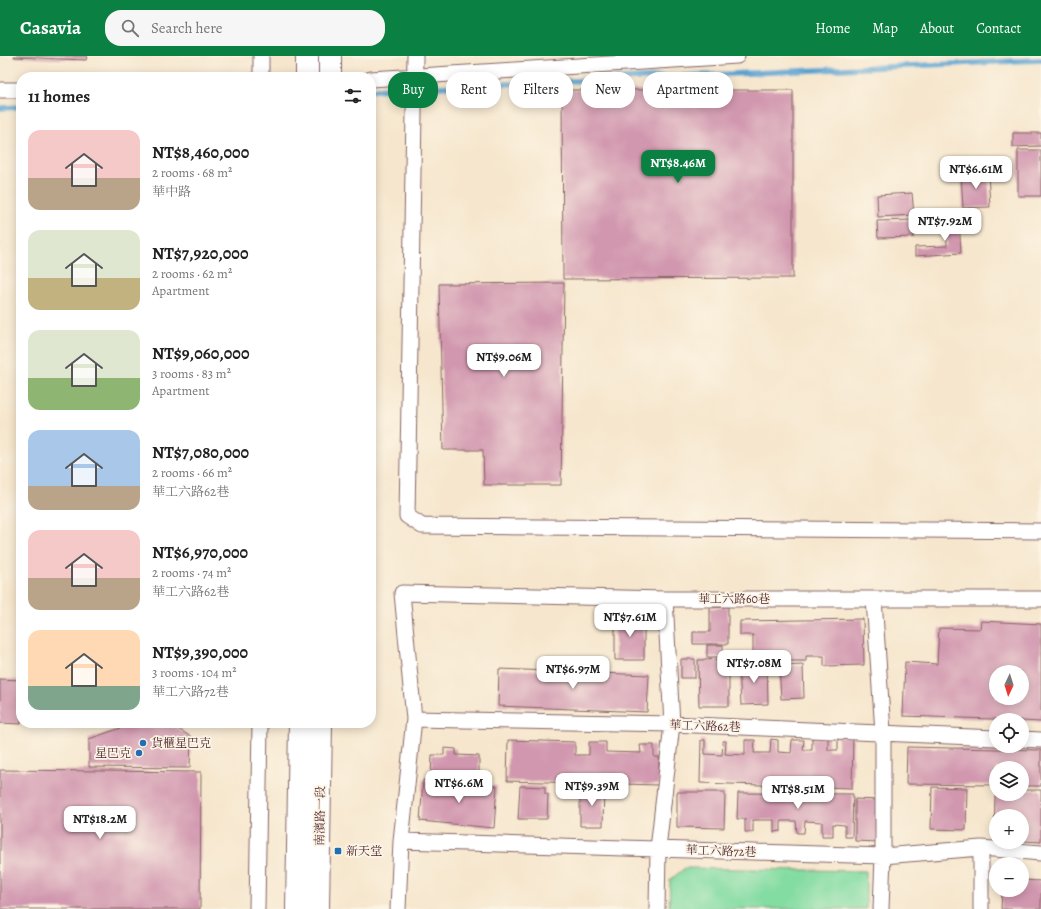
<!DOCTYPE html>
<meta charset="utf-8">
<style>
body{margin:0;font-family:Alegreya,"Noto Serif TC",serif;background:#f6f6f6;color:#222;height:100vh;display:flex;flex-direction:column;font-size:15px;white-space:nowrap}
*{box-sizing:border-box;margin:0}
p{font-size:13px;color:#767676}
.icon{flex:none;width:22px;height:22px;fill:none;stroke:currentColor;stroke-width:2;stroke-linecap:round;stroke-linejoin:round}
.map{position:relative;flex:1;overflow:hidden}
.drawer{position:absolute;left:16px;top:16px;width:360px;height:656px;display:flex;flex-direction:column;background:#fff;border-radius:16px;box-shadow:0 2px 10px #0003}
.drawer>*{flex:none}
.guide{position:absolute;left:388px;top:16px;width:380px;height:36px;display:flex;gap:8px}
.needle{width:26px;rotate:184deg}
.fabs{position:absolute;left:989px;top:609px;display:grid;gap:8px}
.fabs a{display:grid;place-items:center;width:40px;height:40px;border-radius:50%;background:#fff;box-shadow:0 2px 10px #0003;font-size:20px}
.price{position:absolute;translate:-50% -34px;padding:0 9px;border-radius:8px;background:#fff;color:#222;font-size:13px;line-height:26px;filter:drop-shadow(0 1px 2px #0008)}
.price::after{content:'';position:absolute;left:50%;top:24px;width:12px;height:9px;margin-left:-6px;background:inherit;clip-path:polygon(0 0,100% 0,50% 100%)}
.price.current{background:#0b8043;color:#fff}
ul{padding:0;list-style:none}
li{display:flex;align-items:center;gap:12px;height:100px;padding:0 12px}
li span{display:grid;place-items:center;flex:none;width:112px;height:80px;border-radius:12px;color:#555}
li>.icon{margin-inline-start:auto}
span .icon{width:48px;height:48px;fill:#fffc;stroke-width:1}
li b{font-size:17px}
h2{display:flex;justify-content:space-between;align-items:center;height:48px;padding:0 12px;font-size:17px}
.pill{padding:0 14px;border-radius:16px;background:#fff;box-shadow:0 2px 10px #0003;font-size:14px;line-height:36px}
.pill.current{background:#0b8043;color:#fff}
header{display:flex;align-items:center;gap:24px;box-sizing:border-box;height:56px;padding:0 20px;background:#0b8043;color:#fff}
header strong{font-size:19px}
nav{display:flex;gap:22px;margin-inline-start:auto;font-size:14px}
.search{width:280px;height:36px;background:#f6f6f6;display:flex;align-items:center;gap:10px;box-sizing:border-box;padding:0 14px;border-radius:16px;color:#767676;font-size:15px}
.map>svg:first-child{display:block}
.green{fill:#83dca2;stroke:#667e66}
.lines{fill:none;stroke-linecap:round;stroke-linejoin:round}
.stream{stroke:#5aa3d1;stroke-width:5.5}
.building{fill:#d197af;fill-rule:evenodd}
.street-casing{stroke:#866564;stroke-width:17}
.secondary-casing{stroke:#866564;stroke-width:24}
.street{stroke:#fff;stroke-width:15}
.secondary{stroke:#fff;stroke-width:22}
.poi-dot{fill:#1f6fb2;stroke:#fcf5e5;stroke-width:1.5}
.labels{text-anchor:middle;stroke-width:3.5;stroke-linejoin:round;paint-order:stroke}
.street-label{font-size:12px;fill:#4a1f2b;stroke:#fcf5e5}
.poi-label{font-size:12px;fill:#4a1f2b;stroke:#fcf5e5;text-anchor:start}
</style>
<header>
<strong>Casavia</strong>
<div class="search"><svg class="icon" aria-label="search" viewBox="0 0 24 24"><circle cx="10" cy="10" r="6"/><path d="M15 15l6 6"/></svg>Search here</div>
<nav><a>Home</a><a>Map</a><a>About</a><a>Contact</a></nav>
</header>
<div class="map">
<svg width="1041" height="853" viewBox="0 0 1041 853">
<rect width="100%" height="100%" fill="#fcf5e5"/>
<filter id="ink" filterUnits="userSpaceOnUse"><feTurbulence type="fractalNoise" baseFrequency=".025" numOctaves="2"/><feDisplacementMap in="SourceGraphic" scale="8" xChannelSelector="R" yChannelSelector="G"/><feConvolveMatrix kernelMatrix="1 2 1 2 8 2 1 2 1" color-interpolation-filters="sRGB"/></filter>
<filter id="wash" filterUnits="userSpaceOnUse"><feTurbulence type="fractalNoise" baseFrequency=".012" numOctaves="4" result="noise"/><feDisplacementMap in="SourceGraphic" scale="16" xChannelSelector="R" yChannelSelector="G"/><feGaussianBlur stdDeviation="0.9" result="paint"/><feColorMatrix in="noise" values="0 0 0 0 0 0 0 0 0 0 0 0 0 0 0 0 0 1.4 0 .05"/><feComposite in="paint" operator="in"/></filter>
<g filter="url(#wash)">
<rect width="100%" height="100%" fill="#f6e6cd"/>
<path class="green" d="M685 812 866 815V853H669L670 824Z"/>
<g class="lines">
<path class="stream" d="M371 34 1041 4
M0 52 21 51"/>
</g>
<g id="blocks">
<path class="building" d="M14 0H87L86 4 14 1Z
M562 34H793V222L563 223Z
M1013 77H1041V90L1013 91Z
M1018 94H1041V140H1018Z
M988 116 990 151 963 152 961 117Z
M912 137 914 159 878 161 877 139Z
M959 163 961 197 915 200V191L947 190 946 164Z
M913 164 914 181 878 182 877 165Z
M564 227 561 429H484L483 394H443L439 228Z
M728 551V588H693V576H710V552Z
M615 561H644V604H615Z
M863 563 864 609 824 610V600H806V605H753V579H740V565Z
M981 565 1041 568V666L1022 665V664L903 660 905 606 937 608 939 572 980 573ZM996 616H1022V642H996Z
M707 589H723V601H707Z
M681 603H695V622H681Z
M729 603V650H699L698 604Z
M767 608 768 648 741 649 739 609Z
M803 609 804 642 781 643 779 610Z
M499 613 649 619 647 656 498 650Z
M0 623 21 624V668L0 667Z
M135 667H169L191 681 190 712 89 711V683Z
M838 681H853L852 732 700 727 701 684H705V698L722 699 723 685H726L725 698 745 699V684H755L754 697H770L771 683 778 684V696L791 697 792 684H804L803 694H812V682H828V694H838Z
M508 684 575 686V699H589V686H606V696L641 697 640 689H654V701H659V729L507 725Z
M907 691 1041 694V730H1022V712H996V729L906 728Z
M444 692 456 693V699L479 700V722L431 720 432 699H444Z
M0 714 201 716 200 853H0Z
M423 724 497 730 494 772 420 765Z
M520 730 545 731V738H548L547 763H518Z
M932 731 967 732 966 774 931 773Z
M580 733H604L603 770H580Z
M1022 734H1041V786L1022 785V760H996V784H994L995 740H998V738H1022Z
M677 736H725L724 772 677 771Z
M738 737 853 738 852 781H845V769L833 768V780H822V766L805 765 804 777H797L796 765H781V775L774 776V764H753V776H745V763H737Z
M855 743 879 744 878 786 855 785Z
M1022 824 1041 825V853H1001L1002 834H1022Z"/>
</g>
</g>
<g filter="url(#ink)">
<use href="#blocks" fill-opacity="0" stroke="#866564" stroke-width="1"/>
<g class="lines">
<g class="street-casing">
<path id="street" d="M415 0 407 460 422 470 1041 475
M261 21V0
M371 23 737 0
M0 34H21
M874 543 883 676V800L881 853
M414 663 672 668 996 682
M1022 683 1041 684
M401 785 883 800 981 792 1041 797
M257 853 260 667
M398 853 401 785 414 663 402 537 665 543H1041
M657 853 658 793 672 668 665 543
M981 853V792"/>
</g>
<g class="secondary-casing">
<path id="secondary" d="M330 0V21
M307 21V0
M297 853 300 667
M318 853 321 667"/>
</g>
<use href="#street" class="street"/>
<use href="#secondary" class="secondary"/>
</g>
</g>
<g class="poi-dot">
<circle cx="143" cy="687" r="4"/>
<circle cx="139" cy="697" r="4"/>
<rect x="334" y="791" width="8" height="8" rx="2"/>
</g>
<g class="labels">
<g class="street-label">
<text x="734" y="547">華工六路60巷</text>
<text transform="translate(705 670) rotate(2)" y="4">華工六路62巷</text>
<text transform="translate(320 760) rotate(-89)" y="4">南濱路一段</text>
<text transform="translate(721 795) rotate(2)" y="4">華工六路72巷</text>
</g>
<g class="poi-label">
<text x="151" y="691">貨櫃星巴克</text>
<text x="131" y="701" text-anchor="end">星巴克</text>
<text x="346" y="799">新天堂</text>
</g>
</g>
</svg>
<div class="fabs">
<a><svg class="needle" viewBox="-14 -14 28 28"><path d="M0-13l5 13h-10z" fill="#e53935"/><path d="M0 13l5-13h-10z" fill="#767676"/></svg></a>
<a><svg class="icon" aria-label="locate" viewBox="0 0 24 24"><circle cx="12" cy="12" r="6"/><path d="M12 2v4M12 18v4M2 12h4M18 12h4"/></svg></a>
<a><svg class="icon" aria-label="layers" viewBox="0 0 24 24"><path d="M12 4l9 5-9 5-9-5zM3 14l9 5 9-5"/></svg></a>
<a>+</a>
<a>−</a>
</div>
<b class="price current" style="left:678px;top:128px">NT$8.46M</b>
<b class="price" style="left:976px;top:134px">NT$6.61M</b>
<b class="price" style="left:945px;top:186px">NT$7.92M</b>
<b class="price" style="left:504px;top:322px">NT$9.06M</b>
<b class="price" style="left:630px;top:582px">NT$7.61M</b>
<b class="price" style="left:754px;top:628px">NT$7.08M</b>
<b class="price" style="left:573px;top:634px">NT$6.97M</b>
<b class="price" style="left:459px;top:748px">NT$6.6M</b>
<b class="price" style="left:592px;top:751px">NT$9.39M</b>
<b class="price" style="left:798px;top:754px">NT$8.51M</b>
<b class="price" style="left:100px;top:784px">NT$18.2M</b>
<div class="guide">
<a class="pill current">Buy</a>
<a class="pill">Rent</a>
<a class="pill">Filters</a>
<a class="pill">New</a>
<a class="pill">Apartment</a>
</div>
<section class="drawer">
<h2>11 homes<svg class="icon" aria-label="filters" viewBox="0 0 24 24"><path d="M4 7h16M4 17h16"/><circle cx="9" cy="7" r="2"/><circle cx="15" cy="17" r="2"/></svg></h2>
<ul>
<li><span style="background:linear-gradient(#f6c9c9 60%,#b9a48a 0)"><svg class="icon" aria-label="home" viewBox="0 0 24 24"><path d="M3 11l9-7 9 7M6 9v11h12V9"/></svg></span><div><b>NT$8,460,000</b><p>2 rooms · 68 m²</p><p>華中路</p></div></li>
<li><span style="background:linear-gradient(#dfe7d0 60%,#c2b280 0)"><svg class="icon" aria-label="home" viewBox="0 0 24 24"><path d="M3 11l9-7 9 7M6 9v11h12V9"/></svg></span><div><b>NT$7,920,000</b><p>2 rooms · 62 m²</p><p>Apartment</p></div></li>
<li><span style="background:linear-gradient(#dfe7d0 60%,#8fb573 0)"><svg class="icon" aria-label="home" viewBox="0 0 24 24"><path d="M3 11l9-7 9 7M6 9v11h12V9"/></svg></span><div><b>NT$9,060,000</b><p>3 rooms · 83 m²</p><p>Apartment</p></div></li>
<li><span style="background:linear-gradient(#a9c7e8 70%,#b9a48a 0)"><svg class="icon" aria-label="home" viewBox="0 0 24 24"><path d="M3 11l9-7 9 7M6 9v11h12V9"/></svg></span><div><b>NT$7,080,000</b><p>2 rooms · 66 m²</p><p>華工六路62巷</p></div></li>
<li><span style="background:linear-gradient(#f6c9c9 60%,#b9a48a 0)"><svg class="icon" aria-label="home" viewBox="0 0 24 24"><path d="M3 11l9-7 9 7M6 9v11h12V9"/></svg></span><div><b>NT$6,970,000</b><p>2 rooms · 74 m²</p><p>華工六路62巷</p></div></li>
<li><span style="background:linear-gradient(#ffd9b3 70%,#7fa58c 0)"><svg class="icon" aria-label="home" viewBox="0 0 24 24"><path d="M3 11l9-7 9 7M6 9v11h12V9"/></svg></span><div><b>NT$9,390,000</b><p>3 rooms · 104 m²</p><p>華工六路72巷</p></div></li>
</ul>
</section>
</div>
